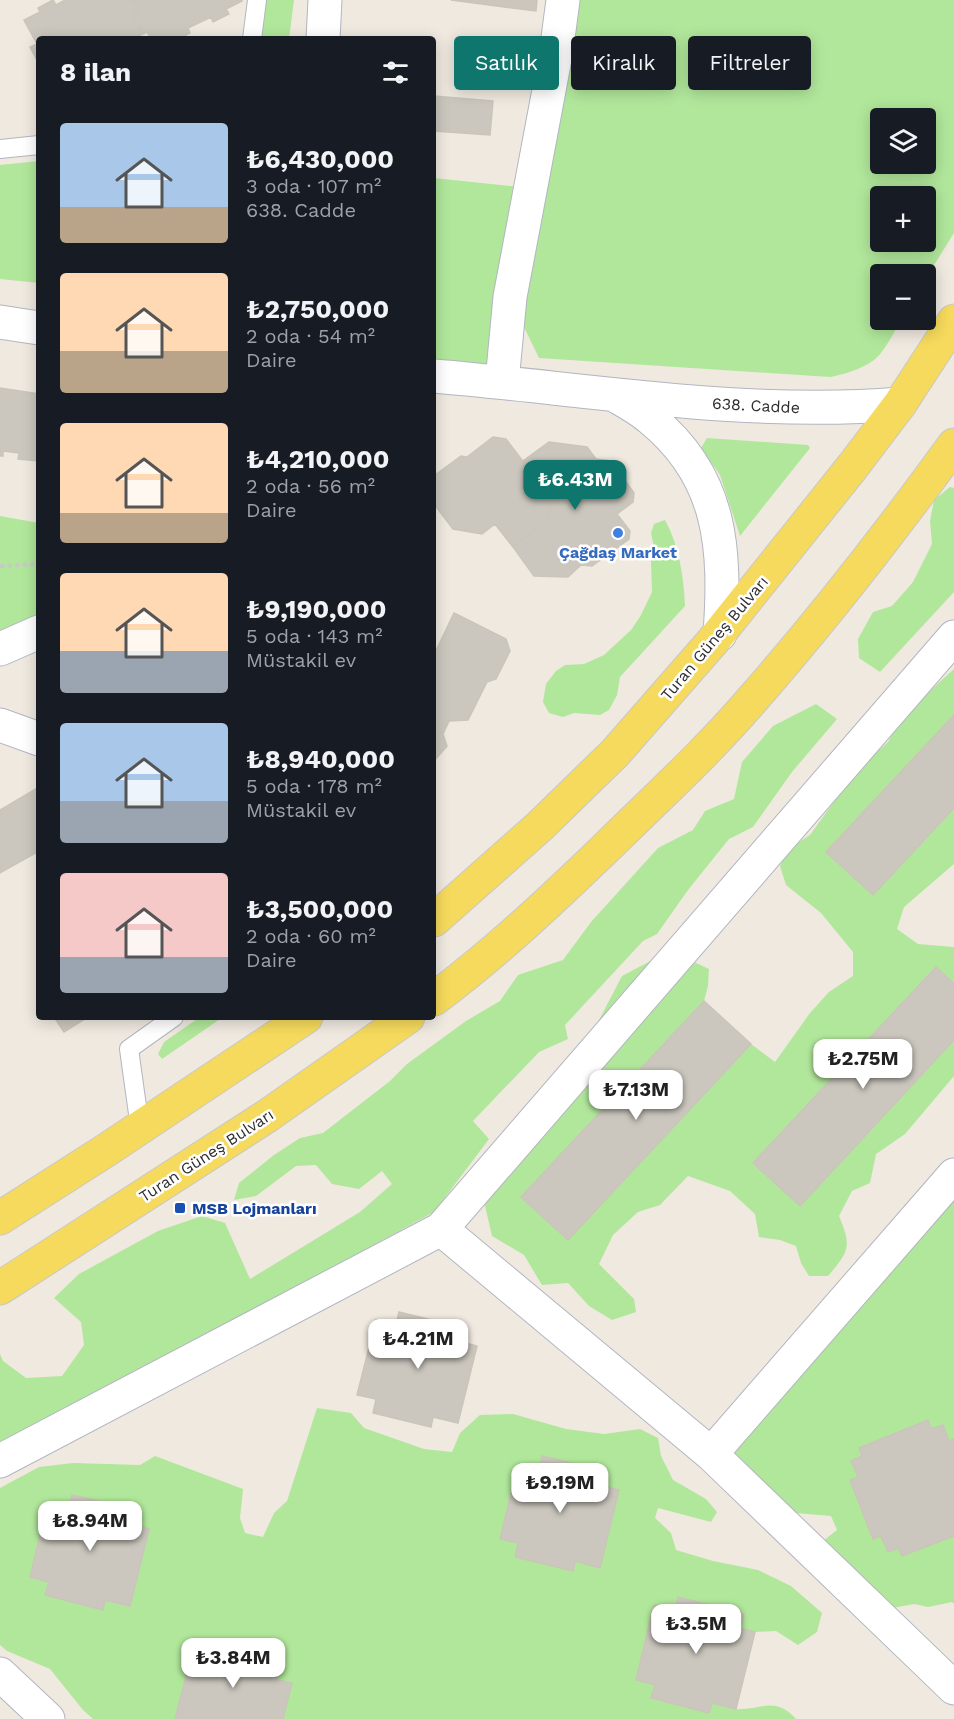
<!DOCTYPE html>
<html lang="tr">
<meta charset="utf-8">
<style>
body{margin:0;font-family:"Work Sans",sans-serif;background:#20242c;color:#f1f3f6;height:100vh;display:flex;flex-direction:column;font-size:22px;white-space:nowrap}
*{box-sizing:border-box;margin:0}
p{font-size:20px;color:#9ea1a6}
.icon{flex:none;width:33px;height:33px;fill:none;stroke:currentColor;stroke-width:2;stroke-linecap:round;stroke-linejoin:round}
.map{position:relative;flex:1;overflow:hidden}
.details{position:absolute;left:36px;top:36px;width:400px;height:984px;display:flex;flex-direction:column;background:#171b24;border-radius:6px;box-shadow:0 3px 15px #0003}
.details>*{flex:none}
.top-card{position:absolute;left:454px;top:36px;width:410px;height:54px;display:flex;gap:12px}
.fabs{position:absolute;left:870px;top:108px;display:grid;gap:12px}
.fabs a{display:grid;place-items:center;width:66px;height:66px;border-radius:6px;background:#171b24;box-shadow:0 3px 15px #0003;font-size:30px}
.price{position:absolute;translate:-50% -51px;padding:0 14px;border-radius:12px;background:#fff;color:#222;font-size:20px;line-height:39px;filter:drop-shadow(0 2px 3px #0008)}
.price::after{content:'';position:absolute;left:50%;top:36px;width:18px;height:14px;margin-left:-9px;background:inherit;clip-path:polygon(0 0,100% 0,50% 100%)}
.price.selected{background:#0f766e;color:#fff}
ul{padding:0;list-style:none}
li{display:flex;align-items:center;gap:18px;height:150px;padding:0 24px}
li span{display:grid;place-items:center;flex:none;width:168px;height:120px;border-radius:6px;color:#555}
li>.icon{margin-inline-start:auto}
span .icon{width:72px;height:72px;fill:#fffc;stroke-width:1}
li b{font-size:26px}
h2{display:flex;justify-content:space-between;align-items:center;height:72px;padding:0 24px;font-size:26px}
.pill{padding:0 21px;border-radius:6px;background:#171b24;box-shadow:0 3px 15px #0003;font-size:21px;line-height:54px}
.pill.selected{background:#0f766e;color:#fff}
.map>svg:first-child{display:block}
.green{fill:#b1e79b;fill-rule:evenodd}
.building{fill:#cbc7be;stroke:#cbc5b9;stroke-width:1.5}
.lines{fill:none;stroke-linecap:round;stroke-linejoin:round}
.lane-casing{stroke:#b3b5c1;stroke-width:20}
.street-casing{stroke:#b3b5c1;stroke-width:35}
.secondary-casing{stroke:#b3b5c1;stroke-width:35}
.primary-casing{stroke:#c8c8c8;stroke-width:35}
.path{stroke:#c8c8c8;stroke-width:4;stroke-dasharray:4.5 3;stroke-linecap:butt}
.lane{stroke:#fff;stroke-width:18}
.street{stroke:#fff;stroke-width:33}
.secondary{stroke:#fff;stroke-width:33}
.primary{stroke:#f6da5d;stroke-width:33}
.shop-dot{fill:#3f7fe0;stroke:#fff;stroke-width:2}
.transit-dot{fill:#1a4fb4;stroke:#fff;stroke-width:2}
.labels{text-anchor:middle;stroke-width:5;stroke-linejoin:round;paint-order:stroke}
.street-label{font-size:16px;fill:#2d2d2d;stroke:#fff}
.shop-label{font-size:16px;font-weight:bold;fill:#366cbe;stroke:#fff}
.transit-label{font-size:16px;font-weight:bold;fill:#164399;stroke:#fff;text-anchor:start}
</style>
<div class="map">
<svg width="954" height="1719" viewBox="0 0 954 1719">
<rect width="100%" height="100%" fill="#efe9e0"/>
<path class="green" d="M262 0H294L289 39H259Z
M571 0H954V233L926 278V274H880V320H901C895 330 889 343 881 353 870 367 846 374 830 377L539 358 524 327 522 292 558 134 562 56ZM880 118H926V164H880ZM880 196H926V242H880Z
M39 161V283L0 279V165Z
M434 178 529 188 502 382 434 376Z
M707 438 808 445 810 448 740 536 720 475 701 448Z
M950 487 954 488V592L880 672 859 658 858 639 873 612 892 606 913 582 932 544 930 521 934 500Z
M0 516 39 523V632L0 649Z
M665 520C679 545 684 578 685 606L620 677 617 695 609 710 600 715 574 713 563 717 549 713 543 702 546 684 556 671 565 665 584 664 604 655 631 630 641 615 652 592 651 561 654 547 651 533 654 524Z
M954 669V864L904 907 897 929 918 944 954 947V1076L905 1134 876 1154 870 1183 852 1191 839 1216C852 1247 849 1251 828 1276H809L801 1263 796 1246 780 1240 759 1237 755 1214 730 1191 688 1176 660 1205 638 1212 613 1235 599 1264 634 1299 636 1312 612 1320 589 1306 568 1283 542 1285 524 1255 492 1236 476 1167 592 1070 597 1024 622 976 658 957 694 962 709 969 708 986 704 1001 522 1197 568 1240 751 1044 775 1062 810 1013 829 992 853 976V952L821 913 786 885 780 866 788 849 810 835 857 770 888 742 902 716Z
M816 704 837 719 792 772 753 827 729 839 688 890 657 934 643 941 565 1025 568 1039 539 1052 473 1121 489 1139 434 1212 0 1449V1354L3 1361 26 1378 62 1376 84 1345 81 1322 54 1298 79 1274 158 1231 202 1216 225 1223 250 1279 360 1212 392 1184 382 1171 359 1189 332 1184 316 1165 296 1166 256 1196 234 1200 239 1183 274 1155 300 1138 323 1133 390 1081 407 1064 466 1021 500 1001 518 975 563 960 591 922 658 848 693 830 705 811 734 799 742 762 773 726Z
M200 1017H223L162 1059 158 1054 164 1042Z
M954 1176V1604L952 1602 928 1607 914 1604 887 1609 823 1541 837 1530 831 1516 784 1512 733 1460 738 1438Z
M317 1408 351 1413 364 1428 424 1449 452 1452 460 1433 480 1415 513 1414 566 1429 604 1434 640 1429 658 1438 661 1456 673 1480 706 1499 717 1512 711 1522 658 1508 655 1518 671 1533 676 1550 713 1561 758 1570 791 1586 822 1613 817 1632 798 1645 776 1631 755 1632 740 1628 743 1614 678 1598 675 1610 654 1605 636 1680 655 1685 652 1699 709 1713 712 1703C719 1705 727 1708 735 1709 760 1711 774 1695 796 1719H93L83 1710 50 1669 7 1651 0 1645V1488L39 1467 73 1463 140 1465 155 1456 243 1489 240 1518 245 1533 263 1537 274 1513 287 1501Z"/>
<path class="building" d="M53 0 56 5 65 0H134L139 11 133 14 143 34 132 39H39V64L30 47 37 44 24 20 40 12 38 8Z
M134 0H242V1L226 9 229 14 213 22 211 17 188 28 190 33 179 39H174L172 37 168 39H151L147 32 143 34 133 14 139 11Z
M451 0H537L536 11Z
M434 96 493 101 490 135 434 131Z
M0 388 39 394V461L18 459 19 453 3 451V456H0Z
M493 437 506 439 551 498 547 521 513 547 495 524 482 534 453 529 434 504V476L461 456 467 457Z
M549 442 587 447 596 459 611 461 634 493 633 502 617 514 630 531 629 539 592 566 581 565 568 577 534 576 513 547 547 521 551 498 523 461Z
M454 613 506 639 510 651 496 679 487 682 468 720 449 721 443 734 434 729V655Z
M954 715V808L873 895 826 852Z
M434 729 443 734 447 746 434 761Z
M39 787V851L0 873V810Z
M936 967 954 984V1040L800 1206 753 1163Z
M704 1001 751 1044 568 1240 521 1197Z
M54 1017H88L64 1032Z
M399 1312 465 1328 462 1342 477 1346 458 1423 433 1417 431 1427 373 1413 376 1399 357 1395 376 1320 396 1325Z
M928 1420 931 1429 943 1425 949 1441 954 1439V1536L902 1556 899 1548 888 1552 881 1536 873 1539 850 1480 858 1477 851 1461 862 1456 859 1448Z
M542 1456 608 1472 604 1486 619 1490 600 1568 575 1561 573 1571 515 1557 518 1543 500 1539 518 1464 539 1469Z
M72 1495 138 1510 134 1525 149 1529 130 1606 105 1600 103 1610 45 1595 49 1582 30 1577 48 1502 69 1507Z
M678 1597 744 1614 740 1628 755 1632 736 1709 712 1703 709 1713 651 1698 655 1685 636 1680 654 1605 675 1610Z
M215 1649 280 1665 277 1680 292 1683 283 1719H175L191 1657 211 1662Z"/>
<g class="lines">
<g class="lane-casing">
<path id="lane" d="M252 39 257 0
M0 149 39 145
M140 1128 129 1049 174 1017"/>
</g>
<g class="street-casing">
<path id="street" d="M323 39 325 0
M502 382 510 297 556 53 563 0
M0 649 39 632
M0 725 39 739
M441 1229 711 1454 954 1688
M711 1454 954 1175
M0 1461 441 1229 954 637
M0 1674 48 1719"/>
</g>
<g class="secondary-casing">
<path id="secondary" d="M0 322 39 328
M434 376C587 389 746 417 900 404
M616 396C628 403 641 410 651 419 722 477 726 549 720 634"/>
</g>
<g class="primary-casing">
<path id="primary" d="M434 920 540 826 615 753 713 641 853 466 900 404 954 321
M434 999C497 952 554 898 611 843 658 797 708 751 751 701 823 619 890 533 954 445
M0 1218 108 1149 306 1017
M0 1288 267 1116 408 1017"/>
</g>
<path class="path" d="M0 566 39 564"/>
<use href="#lane" class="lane"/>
<use href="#street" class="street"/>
<use href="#secondary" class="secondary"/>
<use href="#primary" class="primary"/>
</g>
<circle class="shop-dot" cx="618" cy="533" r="6"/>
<rect class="transit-dot" x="174" y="1202" width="12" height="12" rx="3"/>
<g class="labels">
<g class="street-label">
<text transform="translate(756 405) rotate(3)" y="6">638. Cadde</text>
<text transform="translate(714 638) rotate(-50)" y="6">Turan Güneş Bulvarı</text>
<text transform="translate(206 1155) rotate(-33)" y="6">Turan Güneş Bulvarı</text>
</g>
<g class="shop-label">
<text x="618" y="558">Çağdaş Market</text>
</g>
<g class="transit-label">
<text x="192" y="1214">MSB Lojmanları</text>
</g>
</g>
</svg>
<div class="fabs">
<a><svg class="icon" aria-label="layers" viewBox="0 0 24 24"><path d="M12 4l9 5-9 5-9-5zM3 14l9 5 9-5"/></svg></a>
<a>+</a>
<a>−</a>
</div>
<b class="price selected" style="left:575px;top:511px">₺6.43M</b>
<b class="price" style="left:863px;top:1090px">₺2.75M</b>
<b class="price" style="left:636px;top:1121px">₺7.13M</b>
<b class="price" style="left:418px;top:1370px">₺4.21M</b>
<b class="price" style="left:560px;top:1514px">₺9.19M</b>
<b class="price" style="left:90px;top:1552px">₺8.94M</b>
<b class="price" style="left:696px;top:1655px">₺3.5M</b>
<b class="price" style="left:233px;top:1689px">₺3.84M</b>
<div class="top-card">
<a class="pill selected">Satılık</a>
<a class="pill">Kiralık</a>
<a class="pill">Filtreler</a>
</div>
<section class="details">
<h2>8 ilan<svg class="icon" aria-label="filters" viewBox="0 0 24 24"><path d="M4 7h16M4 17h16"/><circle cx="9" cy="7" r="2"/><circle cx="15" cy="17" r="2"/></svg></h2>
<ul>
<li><span style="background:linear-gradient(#a9c7e8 70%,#b9a48a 0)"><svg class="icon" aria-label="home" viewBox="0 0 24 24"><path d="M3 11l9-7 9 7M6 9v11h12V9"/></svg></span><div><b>₺6,430,000</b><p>3 oda · 107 m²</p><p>638. Cadde</p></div></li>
<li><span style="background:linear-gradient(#ffd9b3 65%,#b9a48a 0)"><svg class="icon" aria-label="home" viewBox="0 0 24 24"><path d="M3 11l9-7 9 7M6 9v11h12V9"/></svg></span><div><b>₺2,750,000</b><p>2 oda · 54 m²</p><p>Daire</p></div></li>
<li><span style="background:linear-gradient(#ffd9b3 75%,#b9a48a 0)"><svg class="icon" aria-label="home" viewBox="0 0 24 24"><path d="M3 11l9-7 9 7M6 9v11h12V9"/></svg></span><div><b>₺4,210,000</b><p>2 oda · 56 m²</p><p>Daire</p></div></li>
<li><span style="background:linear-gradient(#ffd9b3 65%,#9aa5b1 0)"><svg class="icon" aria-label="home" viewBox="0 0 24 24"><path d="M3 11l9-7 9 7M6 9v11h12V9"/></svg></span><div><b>₺9,190,000</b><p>5 oda · 143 m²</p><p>Müstakil ev</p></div></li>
<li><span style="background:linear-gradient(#a9c7e8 65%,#9aa5b1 0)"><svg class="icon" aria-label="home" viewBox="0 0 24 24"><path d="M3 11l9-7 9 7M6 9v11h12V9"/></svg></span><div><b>₺8,940,000</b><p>5 oda · 178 m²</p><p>Müstakil ev</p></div></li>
<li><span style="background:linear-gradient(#f6c9c9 70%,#9aa5b1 0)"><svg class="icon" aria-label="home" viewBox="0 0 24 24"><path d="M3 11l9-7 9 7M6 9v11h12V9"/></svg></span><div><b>₺3,500,000</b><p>2 oda · 60 m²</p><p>Daire</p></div></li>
</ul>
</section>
</div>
